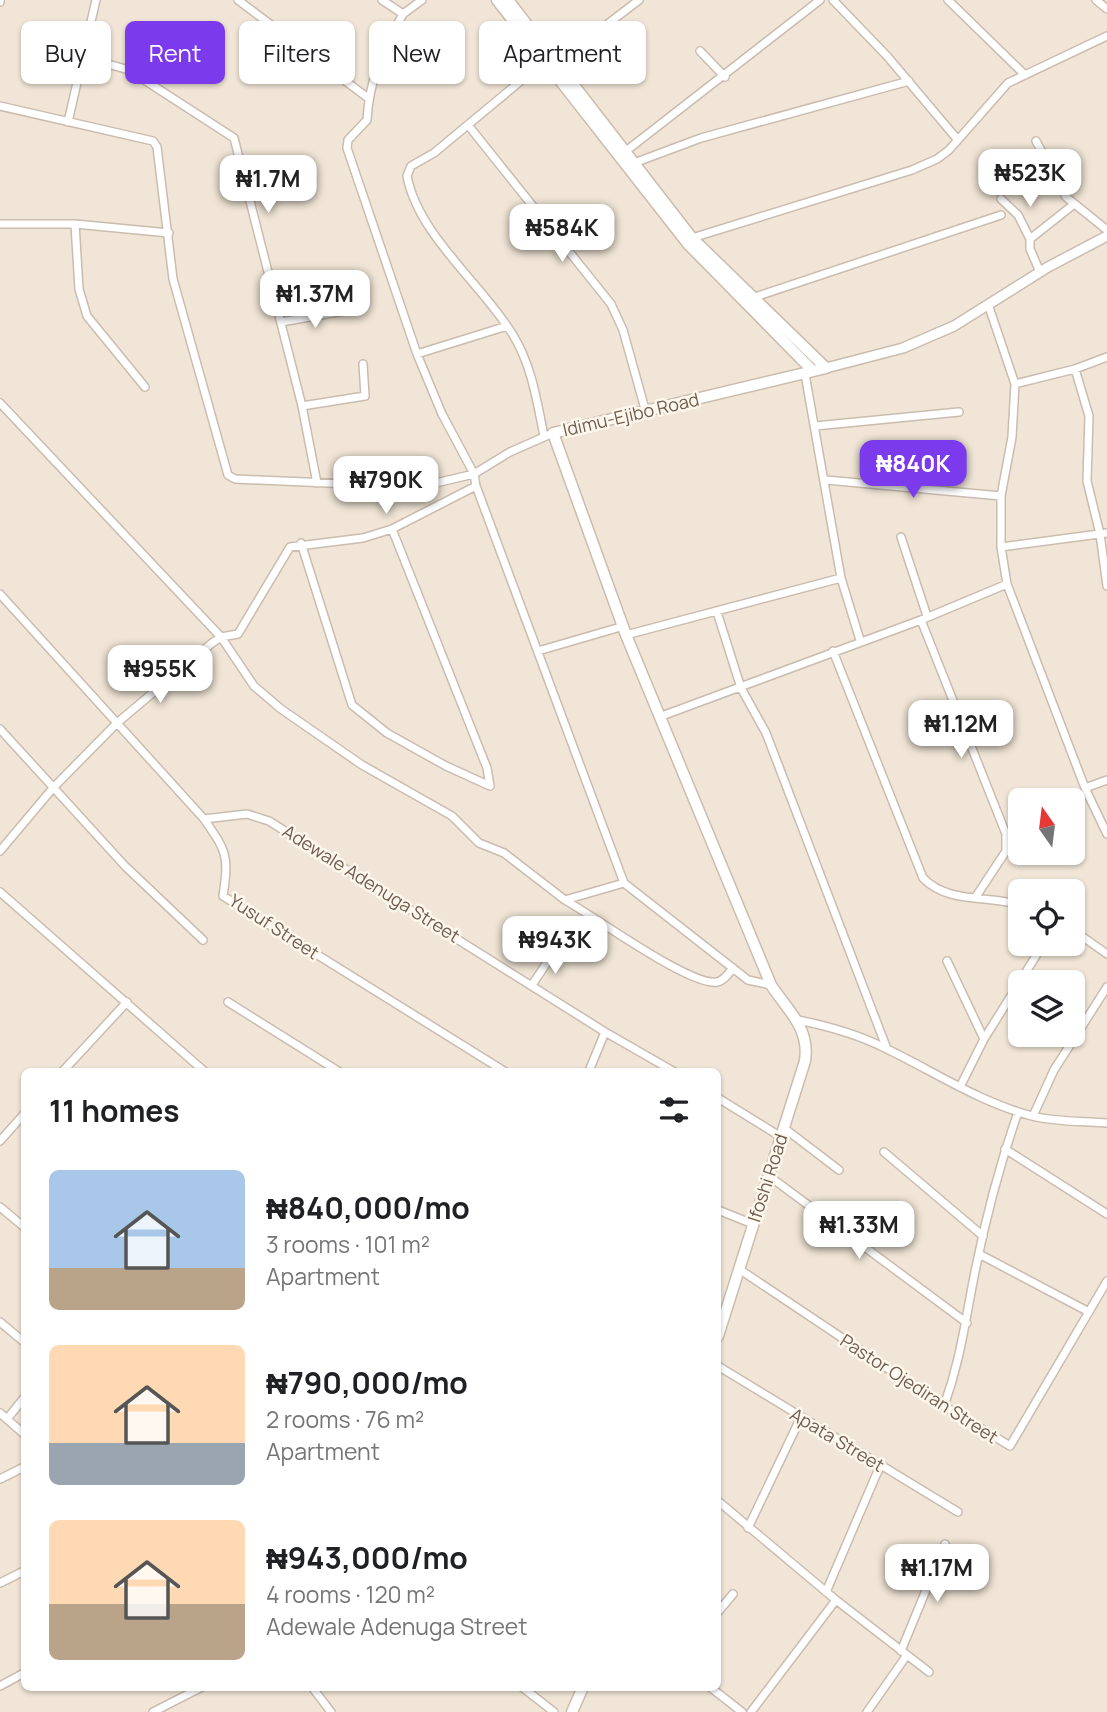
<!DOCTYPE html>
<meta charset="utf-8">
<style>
body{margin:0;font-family:Manrope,sans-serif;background:#f6f6f6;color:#202124;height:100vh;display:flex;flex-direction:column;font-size:26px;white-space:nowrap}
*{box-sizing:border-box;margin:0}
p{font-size:23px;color:#757577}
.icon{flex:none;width:38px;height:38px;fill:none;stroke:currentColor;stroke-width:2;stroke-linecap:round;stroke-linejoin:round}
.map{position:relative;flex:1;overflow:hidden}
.drawer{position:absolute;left:21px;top:1068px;width:700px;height:623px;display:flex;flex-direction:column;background:#fff;border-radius:10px;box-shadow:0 2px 5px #0004}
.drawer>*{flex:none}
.hud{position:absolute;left:21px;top:21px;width:700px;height:63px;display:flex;gap:14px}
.needle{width:46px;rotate:346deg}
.tools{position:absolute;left:1008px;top:788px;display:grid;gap:14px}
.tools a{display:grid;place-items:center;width:77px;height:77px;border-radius:10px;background:#fff;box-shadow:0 2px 5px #0004;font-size:35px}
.price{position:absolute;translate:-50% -60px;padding:0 16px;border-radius:14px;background:#fff;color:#222;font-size:23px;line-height:46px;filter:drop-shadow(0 2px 4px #0008)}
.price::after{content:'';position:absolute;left:50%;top:42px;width:21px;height:16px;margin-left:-10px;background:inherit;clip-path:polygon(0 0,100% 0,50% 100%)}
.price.selected{background:#7c3aed;color:#fff}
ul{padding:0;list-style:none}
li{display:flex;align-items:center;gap:21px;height:175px;padding:0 28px}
li span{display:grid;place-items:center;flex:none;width:196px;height:140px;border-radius:10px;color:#555}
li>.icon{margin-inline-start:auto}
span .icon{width:84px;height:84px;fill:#fffc;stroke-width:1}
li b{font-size:30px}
h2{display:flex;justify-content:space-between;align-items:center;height:84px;padding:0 28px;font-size:30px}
.tag{padding:0 24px;border-radius:10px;background:#fff;box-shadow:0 2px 5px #0004;font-size:24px;line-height:63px}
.tag.selected{background:#7c3aed;color:#fff}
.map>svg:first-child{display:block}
.residential{fill:#f0e5d6;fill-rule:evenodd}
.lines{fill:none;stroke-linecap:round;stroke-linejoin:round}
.minor-casing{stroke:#cabcae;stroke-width:10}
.tertiary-casing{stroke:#cabcae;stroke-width:12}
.secondary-casing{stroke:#ccbcac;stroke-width:13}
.minor{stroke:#fff;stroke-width:7}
.tertiary{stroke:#fff;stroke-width:9}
.secondary{stroke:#fff;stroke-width:10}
.labels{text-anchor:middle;stroke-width:5;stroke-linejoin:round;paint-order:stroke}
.street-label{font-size:18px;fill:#705c4e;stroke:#fdf7ec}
</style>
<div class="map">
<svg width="1107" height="1712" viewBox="0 0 1107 1712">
<rect width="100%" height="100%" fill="#faf3e6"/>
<path class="residential" d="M0 0H1107V1712H0ZM1020 800H1073V852H1020ZM1020 891H1073V943H1020ZM1020 982H1073V1034H1020ZM24 1071H718V1687H24Z"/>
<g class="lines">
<g class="minor-casing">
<path id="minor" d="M238 0 368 98
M833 0 887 56 957 139
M948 0 1025 75
M1096 0 1107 9
M0 2V0
M403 14 422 0
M700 51 725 77
M83 57 129 70 234 138 302 406 317 483
M558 62 639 0
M0 106 153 141 157 147 173 279 228 475 235 479 419 487 474 474 510 452 553 433
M68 122 96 0
M468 125 611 304 623 330 645 409
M1036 141 1066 197 1107 230
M626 151 820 0
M634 163 701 138 909 81
M1001 199 1018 215 1030 239
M0 224H75L169 233
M75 224 79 289 87 316 145 387
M692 238 912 170 937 159 949 150 1008 83 1107 36
M1040 272 1030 249V239L1073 205
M752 298 1001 215
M281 322 344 311
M417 354 507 326
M1075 369 1107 357
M805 374 841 578 860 640
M1015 384 1075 369 1089 416 1087 481 1100 534 1107 586
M0 403 221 637 254 686 281 709 362 765 452 816 479 843 504 853 565 900 624 883 748 980 771 985
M302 406 365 396 363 364
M815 426 959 412
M544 436C537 402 532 366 513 335 482 284 418 235 407 176L411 166 434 153 546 60
M826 480 1001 496
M476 486 624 883
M392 529 487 768 490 786
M901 537 927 616
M301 543 352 705 387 733 446 766 490 786
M1001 547 1107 533
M1007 584 1085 788 1107 834
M0 594 204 819C227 852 229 856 223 896L504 1071
M717 612 741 688 766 733 887 1049
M921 620 1006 834V851L975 898
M626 635 841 578
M538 651 624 626
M833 651 923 878C948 904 989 895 1020 905
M659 717 921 620 1007 584 1001 547V496L1012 437 1015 384 989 307
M0 729 125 866 203 940
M1085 788 1107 780
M204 819 247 814 269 821 605 1032 673 1071
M0 851 53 788 117 723 212 643 221 637 238 634 290 547 363 538 392 529 476 486 474 474 442 414 417 354 347 148 348 140 367 120C369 81 383 48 403 14L382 0
M0 892 204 1071
M565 900C592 915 691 987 717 982 724 981 729 973 733 968
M1073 930 1107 954
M947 961 984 1039
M532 985 554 952
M228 1002 338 1071
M798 1020C828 1026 857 1034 885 1048 933 1071 979 1102 1032 1116 1055 1122 1083 1121 1107 1123
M63 1071 127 1002
M589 1071 605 1032
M960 1087 984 1039 1044 943
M718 1098 781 1137
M1033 1116 1054 1070 1107 987
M784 1128 839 1170
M0 1141 24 1114
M1005 1149 1107 1214
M884 1152 983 1236
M769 1176 967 1323
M0 1207 24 1227
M718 1210 753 1224
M981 1255 1089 1312
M739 1269 944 1406 1010 1446 1107 1281
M0 1322 24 1342
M718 1366 958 1512
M944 1406C960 1361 964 1328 973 1282 984 1224 999 1167 1018 1112
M0 1413 24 1434
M7 1419 24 1398
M0 1479 24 1467
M718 1501 836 1600 929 1672
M748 1528 801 1417
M0 1583 24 1571
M826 1592 880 1466
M718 1612 733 1594
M901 1651 945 1544
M0 1686 24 1673
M312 1687 331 1712
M522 1687 554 1712
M710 1687 742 1712
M153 1712 202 1687
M751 1712 836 1600
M867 1712 907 1655"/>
</g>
<g class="tertiary-casing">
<path id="tertiary" d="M826 368 903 348 954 326 1048 267 1107 236"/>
</g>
<g class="secondary-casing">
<path id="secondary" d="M497 0 688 244 813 371
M508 0 692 238 826 368
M718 1336 805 1061C810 1028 788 1011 771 985L626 635 553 433 826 368
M572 1712 583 1687"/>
</g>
<use href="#minor" class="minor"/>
<use href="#tertiary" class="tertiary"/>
<use href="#secondary" class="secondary"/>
</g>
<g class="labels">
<g class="street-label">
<text transform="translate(631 415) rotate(-13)" y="6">Idimu-Ejibo Road</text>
<text transform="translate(371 884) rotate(32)" y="6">Adewale Adenuga Street</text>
<text transform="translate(274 927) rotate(33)" y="6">Yusuf Street</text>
<text transform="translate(768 1178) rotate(-72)" y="6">Ifoshi Road</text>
<text transform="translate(919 1389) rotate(33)" y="6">Pastor Ojediran Street</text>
<text transform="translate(837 1440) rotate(31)" y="6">Apata Street</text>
</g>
</g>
</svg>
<div class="tools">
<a><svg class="needle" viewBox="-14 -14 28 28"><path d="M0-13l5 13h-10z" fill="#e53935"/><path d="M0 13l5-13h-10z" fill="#757577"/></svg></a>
<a><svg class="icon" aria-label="locate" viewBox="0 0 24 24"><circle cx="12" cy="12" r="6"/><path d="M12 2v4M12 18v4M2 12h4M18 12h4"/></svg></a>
<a><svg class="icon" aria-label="layers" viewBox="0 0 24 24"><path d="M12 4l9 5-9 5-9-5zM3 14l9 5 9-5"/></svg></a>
</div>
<b class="price" style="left:1030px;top:209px">₦523K</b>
<b class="price" style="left:268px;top:215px">₦1.7M</b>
<b class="price" style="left:562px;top:264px">₦584K</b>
<b class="price" style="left:315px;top:330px">₦1.37M</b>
<b class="price selected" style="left:913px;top:500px">₦840K</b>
<b class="price" style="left:386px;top:516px">₦790K</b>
<b class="price" style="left:160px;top:705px">₦955K</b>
<b class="price" style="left:961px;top:760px">₦1.12M</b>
<b class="price" style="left:555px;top:976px">₦943K</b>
<b class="price" style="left:859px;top:1261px">₦1.33M</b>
<b class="price" style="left:937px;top:1604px">₦1.17M</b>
<div class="hud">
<a class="tag">Buy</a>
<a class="tag selected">Rent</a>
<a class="tag">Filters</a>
<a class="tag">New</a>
<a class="tag">Apartment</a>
</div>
<section class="drawer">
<h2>11 homes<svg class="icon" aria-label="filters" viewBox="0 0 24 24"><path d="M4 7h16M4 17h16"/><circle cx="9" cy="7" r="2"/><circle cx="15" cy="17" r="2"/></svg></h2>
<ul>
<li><span style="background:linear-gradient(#a9c7e8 70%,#b9a48a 0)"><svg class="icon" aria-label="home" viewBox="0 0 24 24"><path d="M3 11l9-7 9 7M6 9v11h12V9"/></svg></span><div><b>₦840,000/mo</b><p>3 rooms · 101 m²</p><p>Apartment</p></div></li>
<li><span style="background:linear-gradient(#ffd9b3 70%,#9aa5b1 0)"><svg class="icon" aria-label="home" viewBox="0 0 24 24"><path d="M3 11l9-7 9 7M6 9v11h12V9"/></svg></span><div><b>₦790,000/mo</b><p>2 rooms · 76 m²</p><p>Apartment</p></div></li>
<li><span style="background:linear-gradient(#ffd9b3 60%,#b9a48a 0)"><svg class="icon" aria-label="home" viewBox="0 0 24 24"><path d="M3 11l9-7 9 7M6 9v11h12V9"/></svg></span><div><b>₦943,000/mo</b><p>4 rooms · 120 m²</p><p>Adewale Adenuga Street</p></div></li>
</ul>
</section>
</div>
